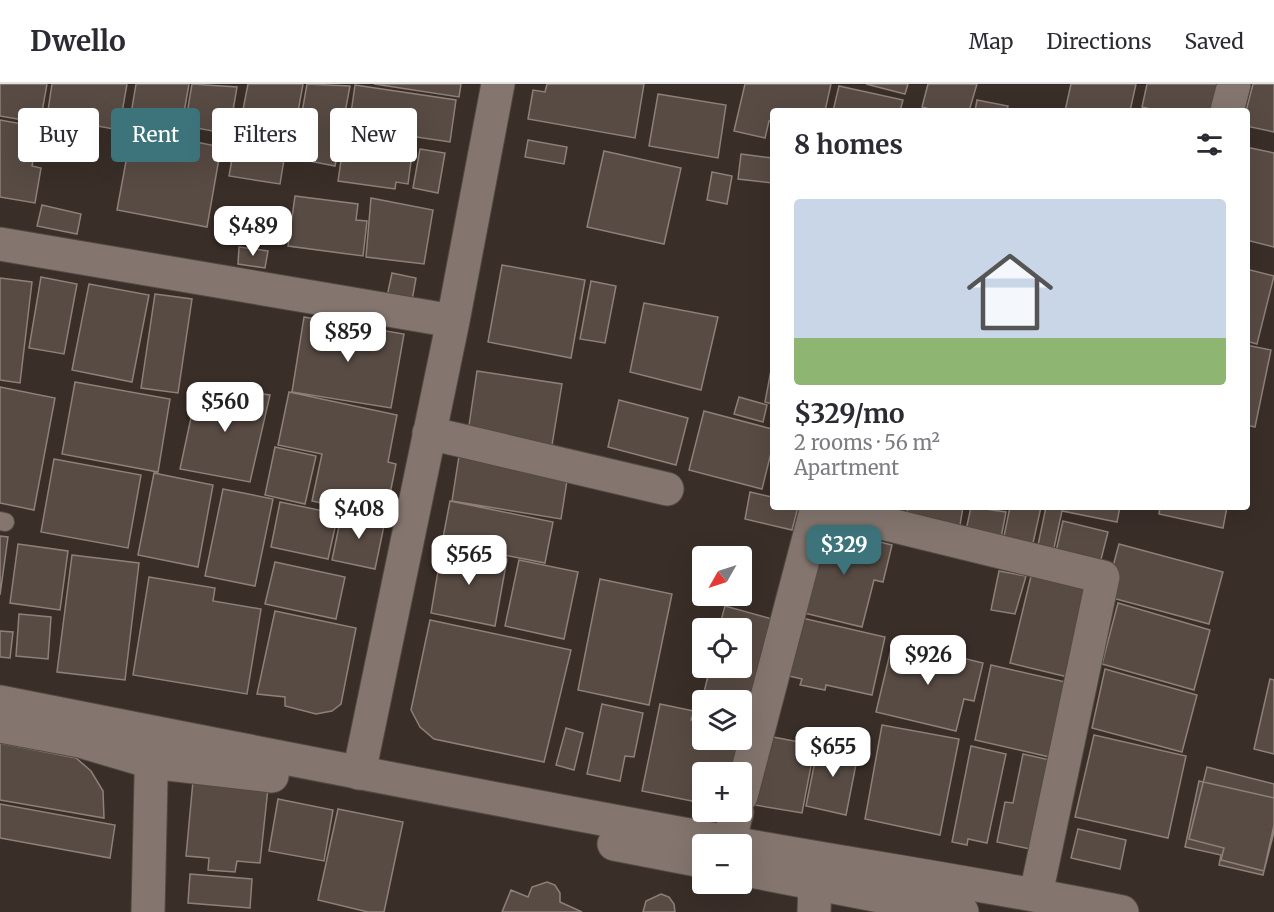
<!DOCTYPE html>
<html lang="en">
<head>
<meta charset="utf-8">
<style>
  :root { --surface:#fff; --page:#f7f7f7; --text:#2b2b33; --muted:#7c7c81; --line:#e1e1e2; --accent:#3d737a }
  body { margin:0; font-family:Merriweather,serif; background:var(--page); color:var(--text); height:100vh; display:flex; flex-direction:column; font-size:22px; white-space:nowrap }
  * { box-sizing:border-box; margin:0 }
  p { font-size:20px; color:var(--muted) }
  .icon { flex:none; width:33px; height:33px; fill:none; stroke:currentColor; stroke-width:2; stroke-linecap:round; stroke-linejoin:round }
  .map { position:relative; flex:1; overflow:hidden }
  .side { position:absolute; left:770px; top:24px; width:480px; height:402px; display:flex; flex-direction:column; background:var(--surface); border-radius:6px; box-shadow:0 6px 24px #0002 }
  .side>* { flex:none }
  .hud { position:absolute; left:18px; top:24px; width:570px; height:54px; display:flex; gap:12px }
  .needle { width:39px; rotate:231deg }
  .tools { position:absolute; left:692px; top:462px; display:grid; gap:12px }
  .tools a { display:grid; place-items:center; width:60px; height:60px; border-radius:6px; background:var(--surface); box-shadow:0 6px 24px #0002; font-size:30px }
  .price { position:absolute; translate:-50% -51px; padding:0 14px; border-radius:12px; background:#fff; color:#222; font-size:20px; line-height:39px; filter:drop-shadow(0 2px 3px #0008) }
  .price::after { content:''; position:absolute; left:50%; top:36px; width:18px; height:14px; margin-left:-9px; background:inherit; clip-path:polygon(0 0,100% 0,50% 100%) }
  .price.selected { background:var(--accent); color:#fff }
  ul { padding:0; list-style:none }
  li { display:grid; align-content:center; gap:12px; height:318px; padding:0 24px }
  li span { display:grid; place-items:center; height:186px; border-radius:6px; color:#555 }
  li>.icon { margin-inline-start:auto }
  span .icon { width:108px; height:108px; fill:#fffc; stroke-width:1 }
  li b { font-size:26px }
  h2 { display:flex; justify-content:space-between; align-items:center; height:72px; padding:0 24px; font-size:26px }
  .tag { padding:0 21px; border-radius:6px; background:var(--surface); box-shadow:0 6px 24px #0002; font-size:21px; line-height:54px }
  .tag.selected { background:var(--accent); color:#fff }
  header { display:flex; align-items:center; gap:36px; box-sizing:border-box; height:84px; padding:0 30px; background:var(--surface); border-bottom:2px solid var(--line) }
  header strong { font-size:28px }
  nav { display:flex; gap:33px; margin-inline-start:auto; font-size:21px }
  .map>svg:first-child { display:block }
  .building { fill:#584b44; stroke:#8e8079; stroke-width:1.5 }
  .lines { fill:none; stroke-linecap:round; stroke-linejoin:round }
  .service-casing { stroke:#544945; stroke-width:20 }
  .minor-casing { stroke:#544945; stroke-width:35 }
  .tertiary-casing { stroke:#544945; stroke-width:35 }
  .service { stroke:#84766f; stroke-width:18 }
  .minor { stroke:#84766f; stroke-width:33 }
  .tertiary { stroke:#84766f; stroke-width:33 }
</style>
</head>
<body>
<header>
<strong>Dwello</strong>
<nav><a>Map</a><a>Directions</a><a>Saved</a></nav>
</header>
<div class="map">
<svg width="1274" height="828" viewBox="0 0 1274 828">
  <rect width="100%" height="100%" fill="#3a2e28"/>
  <path class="building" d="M0 0H47L40 39 0 32Z
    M52 0H127L119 46 47 33Z
    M136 0H189L182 40 131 30Z
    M192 0 237 3 229 50 185 42Z
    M248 0H303L294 50 240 41Z
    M307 0 350 2 335 82 294 74Z
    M374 0H461L459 13Z
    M547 0H644L635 54 528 35 533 6 545 8Z
    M745 0H831L825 27H772V38L769 37 765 54 734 47Z
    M866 0H908L905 10Z
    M928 0H977L969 27H937L922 23Z
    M1071 0H1136L1130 27H1065Z
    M1147 0H1225L1219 27H1160L1142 23Z
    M1253 0H1274V48L1246 42V27Z
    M355 1 456 16 450 58 349 43Z
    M839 2 903 16 900 27H833Z
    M658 10 726 21 718 74 649 62Z
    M977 16 1008 22 1007 27H975Z
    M0 36 39 43 32 82 41 84 35 119 0 113Z
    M238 42 288 51 280 100 229 92Z
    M132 45 221 63 207 143 117 126Z
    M345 49 405 58 404 68 412 70 408 100 396 98 395 105 338 97Z
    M528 56 567 63 564 80 525 73Z
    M1246 63 1274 69V163L1246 156Z
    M420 65 445 69 438 109 413 104Z
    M604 67 681 84 664 160 587 143Z
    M741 70 772 74V99L738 95Z
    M712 88 732 92 727 120 707 116Z
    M295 112 358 120 356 136 367 137 363 172 288 162Z
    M371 114 433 126 424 180 366 173Z
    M42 121 81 130 77 150 37 142Z
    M239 163 268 167 265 184 238 180Z
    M502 181 585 196 571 274 488 258Z
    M1246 185 1274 192 1257 260 1246 257Z
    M392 189 416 194 411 222 386 217Z
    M41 193 77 200 64 270 29 264Z
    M0 194 32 198 20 299 0 296Z
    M591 197 616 202 605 259 580 255Z
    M89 200 149 211 132 298 72 286Z
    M155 210 192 215 178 309 141 304Z
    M644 219 718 233 701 306 630 288Z
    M304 233 404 250 391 324 292 308Z
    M1246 261 1271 266 1255 343 1246 341Z
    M772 281V320L765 318Z
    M477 287 562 300 552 361 468 348Z
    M75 298 170 315 158 388 62 370Z
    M198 301 270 311 250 398 180 385Z
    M0 303 55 314 34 426 0 419Z
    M289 308 397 331 388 378 396 380 390 410 381 408 376 431 312 417 322 370 278 361Z
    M739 313 767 321 763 338 734 330Z
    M619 316 688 334 676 381 608 363Z
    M704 327 772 345V365L762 405 689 386Z
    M275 363 316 372 305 420 265 411Z
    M459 372 568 390 561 435 452 417Z
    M54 375 141 391 128 464 41 448Z
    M154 389 213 401 198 483 138 471Z
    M223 405 273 415 255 502 205 492Z
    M750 408 772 413V423H798L792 446 745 435Z
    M450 417 553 438 545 479 442 459Z
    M280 418 338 430 328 475 271 463Z
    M908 423H963L959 447 905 437Z
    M971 423 1006 428 1000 459 965 451Z
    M1010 423H1041L1031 468 1002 462Z
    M1046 423H1120L1117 438 1062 427 1054 464 1038 461Z
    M1160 423H1227L1223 444 1159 430Z
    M342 428 385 437 375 485 332 476Z
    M1063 437 1108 448 1098 487 1054 476Z
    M821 443 892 461 883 498 874 496 862 543 800 528Z
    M0 452 8 453 0 511Z
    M18 460 68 467 60 526 10 519Z
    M1119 460 1223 488 1209 540 1105 512Z
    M442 463 507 475 495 542 431 529Z
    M72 471 139 479 125 596 57 588Z
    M519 476 578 488 564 555 505 542Z
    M275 478 345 493 336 535 265 520Z
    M1033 484 1095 499 1072 594 1010 579Z
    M999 487 1026 492 1015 530 991 526Z
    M149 493 215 504 213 517 261 525 247 610 133 591Z
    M600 495 672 510 649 621 578 606Z
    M1118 519 1210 546 1194 606 1102 580Z
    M725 522 776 536 755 629 741 626V616H702L710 584H741V544H719Z
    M275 527 356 544 341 620 332 627 316 630 285 622V613L257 610Z
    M19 530 51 533 48 575 16 572Z
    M802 534 885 553 872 611 826 601 825 606 800 601 802 595 789 592Z
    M430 536 571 566 544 678 434 655 420 643 411 626Z
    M0 547 13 548 10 574 0 573Z
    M893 557 983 579 974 617 964 615 956 647 876 628Z
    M991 581 1070 599 1054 674 975 656Z
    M1105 585 1197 611 1182 668 1092 644Z
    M1270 595 1274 596V670L1254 665Z
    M602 620 643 629 634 673 625 672 620 697 587 690Z
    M660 620 694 627 691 636 702 639V656H741V647L744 648 736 688H702V719L642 707Z
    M882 641 959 655 940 751 865 735Z
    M566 644 583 649 574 686 556 681Z
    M1094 651 1186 672 1168 754 1075 733Z
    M768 652 815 661 802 729 755 721Z
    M819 657 859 665 846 731 806 722Z
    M0 659 76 674 91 687 103 707 104 734 0 716Z
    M971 662 1006 670 987 759 968 755 967 761 952 758Z
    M1023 670 1059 678 1040 767 997 758 1005 718 1013 719Z
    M1207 683 1274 700V748L1264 787 1221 776 1224 764 1189 755Z
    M193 697 268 704 260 779 237 777 235 788 208 786 209 774 186 772Z
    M1199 697 1274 714V741L1263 791 1219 781 1221 771 1185 763Z
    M278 715 333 726 324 777 269 767Z
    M0 720 115 741 110 774 0 754Z
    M338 725 403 738 384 828H368L318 816Z
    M1078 745 1126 756 1120 785 1071 774Z
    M190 790 252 795 250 824 188 819Z
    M547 798 555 801 560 809V818L582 828H502L511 806 528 813 532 803Z
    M661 810 669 813 674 820 675 828H643L646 817Z"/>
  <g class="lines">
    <defs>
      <path id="service" d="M0 437 5 438"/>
      <path id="minor" d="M1227 27 1234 0
        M0 160 453 237
        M429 349 667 405
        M817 423 1103 493 1036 810
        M359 689 453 237 498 0
        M741 712 817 423
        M729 758 737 728
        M148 828 152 650
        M814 828 815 799"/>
      <path id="tertiary" d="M0 618C242 666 484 714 727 758 859 782 991 801 1122 828
        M0 642 80 657 151 678 272 692
        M614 760 702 777
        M741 785 962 828"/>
    </defs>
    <use href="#service" class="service-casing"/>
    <use href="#minor" class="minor-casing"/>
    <use href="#tertiary" class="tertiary-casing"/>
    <use href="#service" class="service"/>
    <use href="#minor" class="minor"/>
    <use href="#tertiary" class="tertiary"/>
  </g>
</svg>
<div class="tools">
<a><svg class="needle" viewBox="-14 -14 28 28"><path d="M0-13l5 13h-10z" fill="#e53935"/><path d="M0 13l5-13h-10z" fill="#7c7c81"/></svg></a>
<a><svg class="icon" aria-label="locate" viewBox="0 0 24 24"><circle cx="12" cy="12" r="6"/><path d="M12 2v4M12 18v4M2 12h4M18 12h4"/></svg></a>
<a><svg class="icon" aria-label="layers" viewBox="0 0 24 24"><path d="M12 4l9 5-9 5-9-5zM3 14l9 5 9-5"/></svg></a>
<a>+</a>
<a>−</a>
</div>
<b class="price" style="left:253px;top:173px">$489</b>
<b class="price" style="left:348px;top:279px">$859</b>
<b class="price" style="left:225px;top:349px">$560</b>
<b class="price" style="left:359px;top:456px">$408</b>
<b class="price selected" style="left:844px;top:492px">$329</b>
<b class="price" style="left:469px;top:502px">$565</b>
<b class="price" style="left:928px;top:602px">$926</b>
<b class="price" style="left:833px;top:694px">$655</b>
<div class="hud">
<a class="tag">Buy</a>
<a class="tag selected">Rent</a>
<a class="tag">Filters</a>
<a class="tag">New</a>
</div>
<section class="side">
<h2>8 homes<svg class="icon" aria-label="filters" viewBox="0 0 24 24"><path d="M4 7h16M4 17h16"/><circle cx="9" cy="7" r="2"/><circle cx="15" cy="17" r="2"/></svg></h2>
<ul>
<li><span style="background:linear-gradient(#c9d6e8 75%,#8fb573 0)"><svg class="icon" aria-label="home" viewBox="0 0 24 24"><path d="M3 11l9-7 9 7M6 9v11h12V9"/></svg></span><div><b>$329/mo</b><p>2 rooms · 56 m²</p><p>Apartment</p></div></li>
</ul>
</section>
</div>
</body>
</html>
